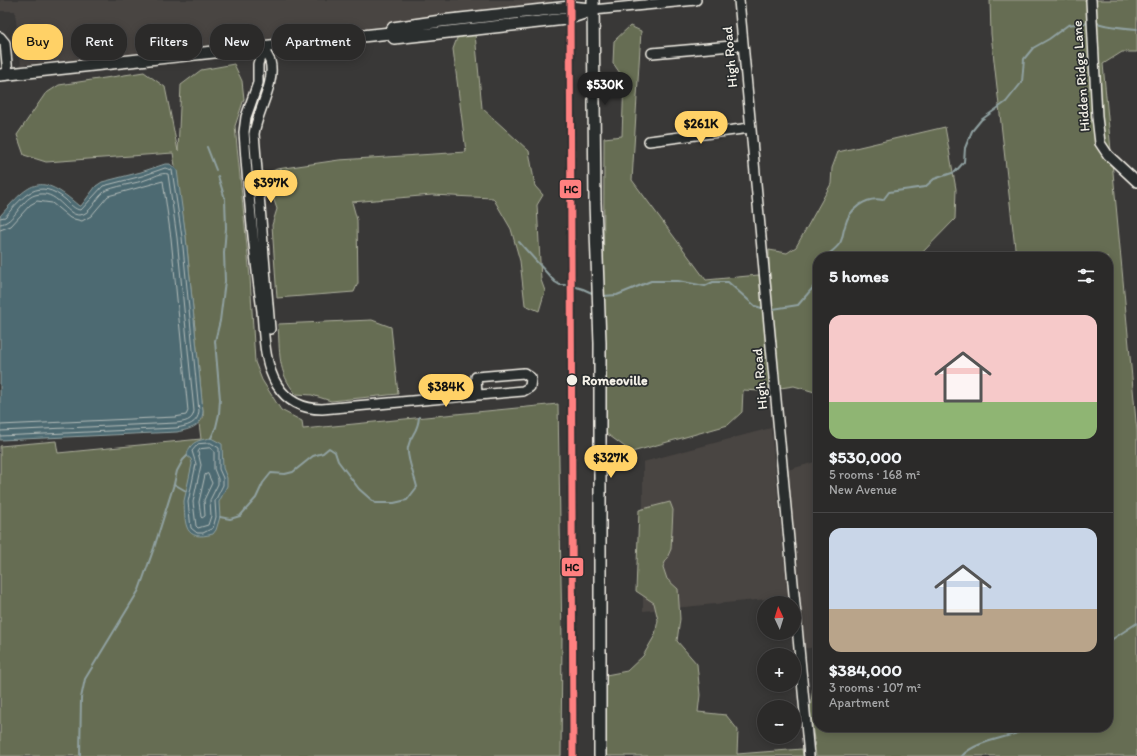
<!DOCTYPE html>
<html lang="en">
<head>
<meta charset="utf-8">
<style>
  :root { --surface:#2b2a29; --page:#333231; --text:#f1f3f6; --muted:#a6a7a8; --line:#474646; --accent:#ffd166 }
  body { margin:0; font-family:Itim,sans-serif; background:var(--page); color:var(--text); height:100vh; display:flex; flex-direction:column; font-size:15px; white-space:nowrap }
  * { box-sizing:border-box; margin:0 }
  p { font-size:13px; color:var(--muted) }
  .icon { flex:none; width:22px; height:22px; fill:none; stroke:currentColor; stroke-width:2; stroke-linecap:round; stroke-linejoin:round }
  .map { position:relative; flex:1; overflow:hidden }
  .details { position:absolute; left:813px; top:252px; width:300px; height:480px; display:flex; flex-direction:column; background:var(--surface); border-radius:16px; box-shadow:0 2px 10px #0003,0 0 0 1px var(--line) }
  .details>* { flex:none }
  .hud { position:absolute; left:12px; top:24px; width:380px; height:36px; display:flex; gap:8px }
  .needle { width:26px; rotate:356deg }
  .fabs { position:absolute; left:757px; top:596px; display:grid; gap:8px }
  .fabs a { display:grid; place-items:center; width:44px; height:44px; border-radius:50%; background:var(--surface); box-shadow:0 2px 10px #0003,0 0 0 1px var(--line); font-size:20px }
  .price { position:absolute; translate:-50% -34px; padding:0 9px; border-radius:14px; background:var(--accent); color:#111; font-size:13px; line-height:26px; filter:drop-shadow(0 1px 2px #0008) }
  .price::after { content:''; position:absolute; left:50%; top:24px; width:12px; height:9px; margin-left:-6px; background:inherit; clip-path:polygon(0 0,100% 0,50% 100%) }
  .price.active { background:#222; color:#fff }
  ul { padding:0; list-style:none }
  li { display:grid; align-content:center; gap:8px; height:212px; padding:0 16px }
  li+li { border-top:1px solid var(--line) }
  li span { display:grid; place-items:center; height:124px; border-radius:12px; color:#555 }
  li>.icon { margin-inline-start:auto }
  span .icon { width:72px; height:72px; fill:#fffc; stroke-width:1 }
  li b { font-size:17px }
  h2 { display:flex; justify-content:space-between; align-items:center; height:48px; padding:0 16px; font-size:17px }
  .chip { padding:0 14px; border-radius:16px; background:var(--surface); box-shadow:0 2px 10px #0003,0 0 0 1px var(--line); font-size:14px; line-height:36px }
  .chip.active { background:var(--accent); color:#111 }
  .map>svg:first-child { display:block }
  .built { fill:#4a4542 }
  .green { fill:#666d52; stroke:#adaf9d }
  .water { fill:#4e6b72; stroke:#90a1a1 }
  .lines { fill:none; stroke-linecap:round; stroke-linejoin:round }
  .shore { stroke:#b2bbb9; stroke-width:1 }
  .stream { stroke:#90a1a1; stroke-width:2 }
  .minor-casing { stroke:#f4f1e8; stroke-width:12 }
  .major-casing { stroke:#f4f1e8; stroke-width:14 }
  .minor { stroke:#2a2d2e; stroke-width:9 }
  .major { stroke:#2a2d2e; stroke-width:11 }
  .rail-1-casing { stroke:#2a2d2e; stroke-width:10 }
  .rail-1 { stroke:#ff8080; stroke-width:7 }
  .stop-dot { fill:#f4f1e8; stroke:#2a2d2e; stroke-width:1.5 }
  .labels { text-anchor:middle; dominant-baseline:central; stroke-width:3.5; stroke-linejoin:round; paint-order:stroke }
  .street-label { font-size:14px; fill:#f4f1e8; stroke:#2a2d2e }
  .stop-label { font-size:14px; font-weight:bold; fill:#f4f1e8; stroke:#2a2d2e; text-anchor:start }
  .line-badge { stroke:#2a2d2e; stroke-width:1.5 }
  .pale-badge-label { font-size:11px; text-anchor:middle; font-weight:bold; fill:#111 }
</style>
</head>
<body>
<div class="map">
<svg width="1137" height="756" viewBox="0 0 1137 756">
  <rect width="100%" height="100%" fill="#393837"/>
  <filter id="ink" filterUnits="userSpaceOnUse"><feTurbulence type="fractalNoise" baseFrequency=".025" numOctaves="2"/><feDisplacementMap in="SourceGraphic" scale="8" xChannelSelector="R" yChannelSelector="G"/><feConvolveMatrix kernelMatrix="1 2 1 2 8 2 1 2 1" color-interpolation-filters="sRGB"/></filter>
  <g filter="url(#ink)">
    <path class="built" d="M0 0H552V5L453 16 361 29 21 65 15 11H0Z
      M771 428 788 597 643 611V462Z
      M818 461V647L798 649 781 472Z"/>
    <path class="green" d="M990 0H1137V52H1122L1103 64 1137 432V756H816L810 708 813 689 818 688V727H1108V257H1016L991 34Z
      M630 26 641 31 632 180 706 280 769 274V250L787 253 796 247 831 184 832 168 838 152 945 127 956 189 955 219 918 257H818V393L794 386 760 391 743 390 742 412 728 425 632 452 603 431 604 138 622 136 624 79 613 63 614 41Z
      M475 34 482 108 529 151 535 186 543 195 537 205 541 280 545 291 539 311 525 305 520 261 511 229 493 198 432 195 352 202 357 220 358 283 354 292 277 298 272 225 277 209 265 174 277 169 339 160 466 152 453 49 457 38Z
      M234 64 242 81 244 99 235 126 250 277 255 362 262 380 281 410 302 421 303 429 558 404 562 639 561 756H0V446L56 441 58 453 201 439 199 423 203 418V411L186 237 173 153 46 162 24 155 17 135 45 94 59 85 144 72 165 87 178 151 181 85 201 70Z
      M372 320 391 327 398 394 331 401 312 395 296 394C277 372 280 352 278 324Z
      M670 502 673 510 671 549 663 567 667 579 678 589 680 619 677 641 697 664 700 695 698 712 726 715 738 730 737 754 802 749 803 756H606V675L627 671 643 656 655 635 658 620 654 603 636 591 639 510Z"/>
    <path class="water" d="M165 164H170L177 170 186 237 203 411C202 427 190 429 177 432L0 440V216C31 181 40 172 79 206H81L96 186 102 182 141 172Z
      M211 438 222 444 223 468 227 478V486L219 502 220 517 216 530 213 534C184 542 185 525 184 501L192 464 191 459 187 456C189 442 198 440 211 438Z"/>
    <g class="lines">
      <path class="shore" d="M0 218 5 217C23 196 38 176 66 200 70 204 75 210 81 210L103 186 142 176 165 168 172 170 182 237 199 411C198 424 187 426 176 428L0 436
        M0 224C15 223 20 200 35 195 58 188 65 216 80 215 91 214 96 198 104 192 112 186 136 184 148 179 154 177 161 172 168 174L177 238 194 411C193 421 184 422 176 423L0 431
        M0 230 11 226 30 205 37 201 52 203 70 218 82 221 91 216 108 196 163 181 171 238 188 411 186 415 175 417 0 425
        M211 443 219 448V469L223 478V485L215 501 216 517 213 528 203 533H197L191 528 188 502 196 464 192 451 198 444Z
        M210 448 214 451V469L218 479V484L210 500 211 516 208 525 198 528 196 526 193 502 201 465 198 452 200 449Z
        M208 474 212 483 204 500 205 516 202 518 201 517 199 502 205 475Z"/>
      <path class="stream" d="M1097 23C1110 27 1123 28 1137 29
        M207 147 216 170
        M519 242 555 282 560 285H565
        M826 257C830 252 839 247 841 241 843 237 843 231 845 226 849 209 866 196 883 200L889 192 925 187 934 179 955 172 964 162 965 148 972 131 981 120 1006 102 1022 82 1024 59 1033 48 1049 39 1068 25 1090 22
        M573 286 583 289 594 294
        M603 296 617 295 651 281H678L705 286 713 282H728L755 306 765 309
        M773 309 798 305 817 283 818 278
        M211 438 216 427 219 414 220 399 215 341 220 321 225 281 224 253 226 228 225 199 218 176
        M174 484 186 491
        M220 517 230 519 240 516 256 498 263 483 271 473 285 474 293 472 313 456 323 453 329 448 335 452 338 461 359 489 375 503H394L407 500 417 487C415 477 406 457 408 447 411 433 418 433 419 417
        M1108 642 1137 623
        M80 756 81 698 85 679 139 590 154 548 174 484 177 471 183 460 187 456
        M962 756C977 739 1011 739 1031 727"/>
      <defs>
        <path id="minor" d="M739 0 809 756
          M1091 0 1097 117 1100 143 1108 155 1137 182
          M593 10 696 0
          M0 37 5 43 8 74
          M263 48 258 64V83L246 117 244 132C248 192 254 251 262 311 264 334 264 364 277 385 287 401 303 409 322 409L523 391 530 387 531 378 524 373 476 377 477 395
          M263 48C265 52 268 57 270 61 276 83 257 111 254 134L270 329
          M652 53 743 45
          M649 141 750 128"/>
        <path id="major" d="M593 0 595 202 600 343V756
          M390 33 394 38 566 19 593 10
          M390 33 393 28 441 21 570 7 591 9
          M0 75 390 33"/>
      </defs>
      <use href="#minor" class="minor-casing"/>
      <use href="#major" class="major-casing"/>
      <use href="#minor" class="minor"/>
      <use href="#major" class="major"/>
      <defs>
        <path id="rail-1" d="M570 0 573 756"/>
      </defs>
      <use href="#rail-1" class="rail-1-casing"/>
      <use href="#rail-1" class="rail-1"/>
    </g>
  </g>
  <circle class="stop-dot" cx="572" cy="380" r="6"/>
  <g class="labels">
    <g class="street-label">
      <text transform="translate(730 57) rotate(-95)">High Road</text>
      <text transform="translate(1081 76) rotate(-94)">Hidden Ridge Lane</text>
      <text transform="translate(760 379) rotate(-95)">High Road</text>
    </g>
    <g class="stop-label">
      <text x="582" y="380">Romeoville</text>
    </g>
  </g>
  <g class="line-badge">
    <rect x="559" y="179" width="23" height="20" rx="4" fill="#ff8080"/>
    <rect x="561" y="557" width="23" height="20" rx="4" fill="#ff8080"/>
  </g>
  <g class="pale-badge-label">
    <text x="571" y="193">HC</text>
    <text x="572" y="571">HC</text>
  </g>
</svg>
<div class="fabs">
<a><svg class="needle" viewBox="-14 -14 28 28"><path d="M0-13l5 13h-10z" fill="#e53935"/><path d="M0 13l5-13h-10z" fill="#a6a7a8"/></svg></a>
<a>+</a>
<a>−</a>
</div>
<b class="price active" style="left:605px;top:106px">$530K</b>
<b class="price" style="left:701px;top:145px">$261K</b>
<b class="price" style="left:271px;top:204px">$397K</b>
<b class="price" style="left:446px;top:408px">$384K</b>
<b class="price" style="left:611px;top:479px">$327K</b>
<div class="hud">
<a class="chip active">Buy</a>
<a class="chip">Rent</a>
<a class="chip">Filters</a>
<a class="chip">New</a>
<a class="chip">Apartment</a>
</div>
<section class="details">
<h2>5 homes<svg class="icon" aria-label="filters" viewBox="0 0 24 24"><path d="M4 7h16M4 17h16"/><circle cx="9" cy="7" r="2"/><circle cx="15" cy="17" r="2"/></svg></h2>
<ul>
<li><span style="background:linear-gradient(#f6c9c9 70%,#8fb573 0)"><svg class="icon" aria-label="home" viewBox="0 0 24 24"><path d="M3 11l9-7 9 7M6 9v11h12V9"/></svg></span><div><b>$530,000</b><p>5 rooms · 168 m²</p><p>New Avenue</p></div></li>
<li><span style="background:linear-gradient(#c9d6e8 65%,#b9a48a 0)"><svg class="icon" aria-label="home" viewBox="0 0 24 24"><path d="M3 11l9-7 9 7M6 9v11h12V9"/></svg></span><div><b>$384,000</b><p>3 rooms · 107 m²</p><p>Apartment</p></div></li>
</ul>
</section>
</div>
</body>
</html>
